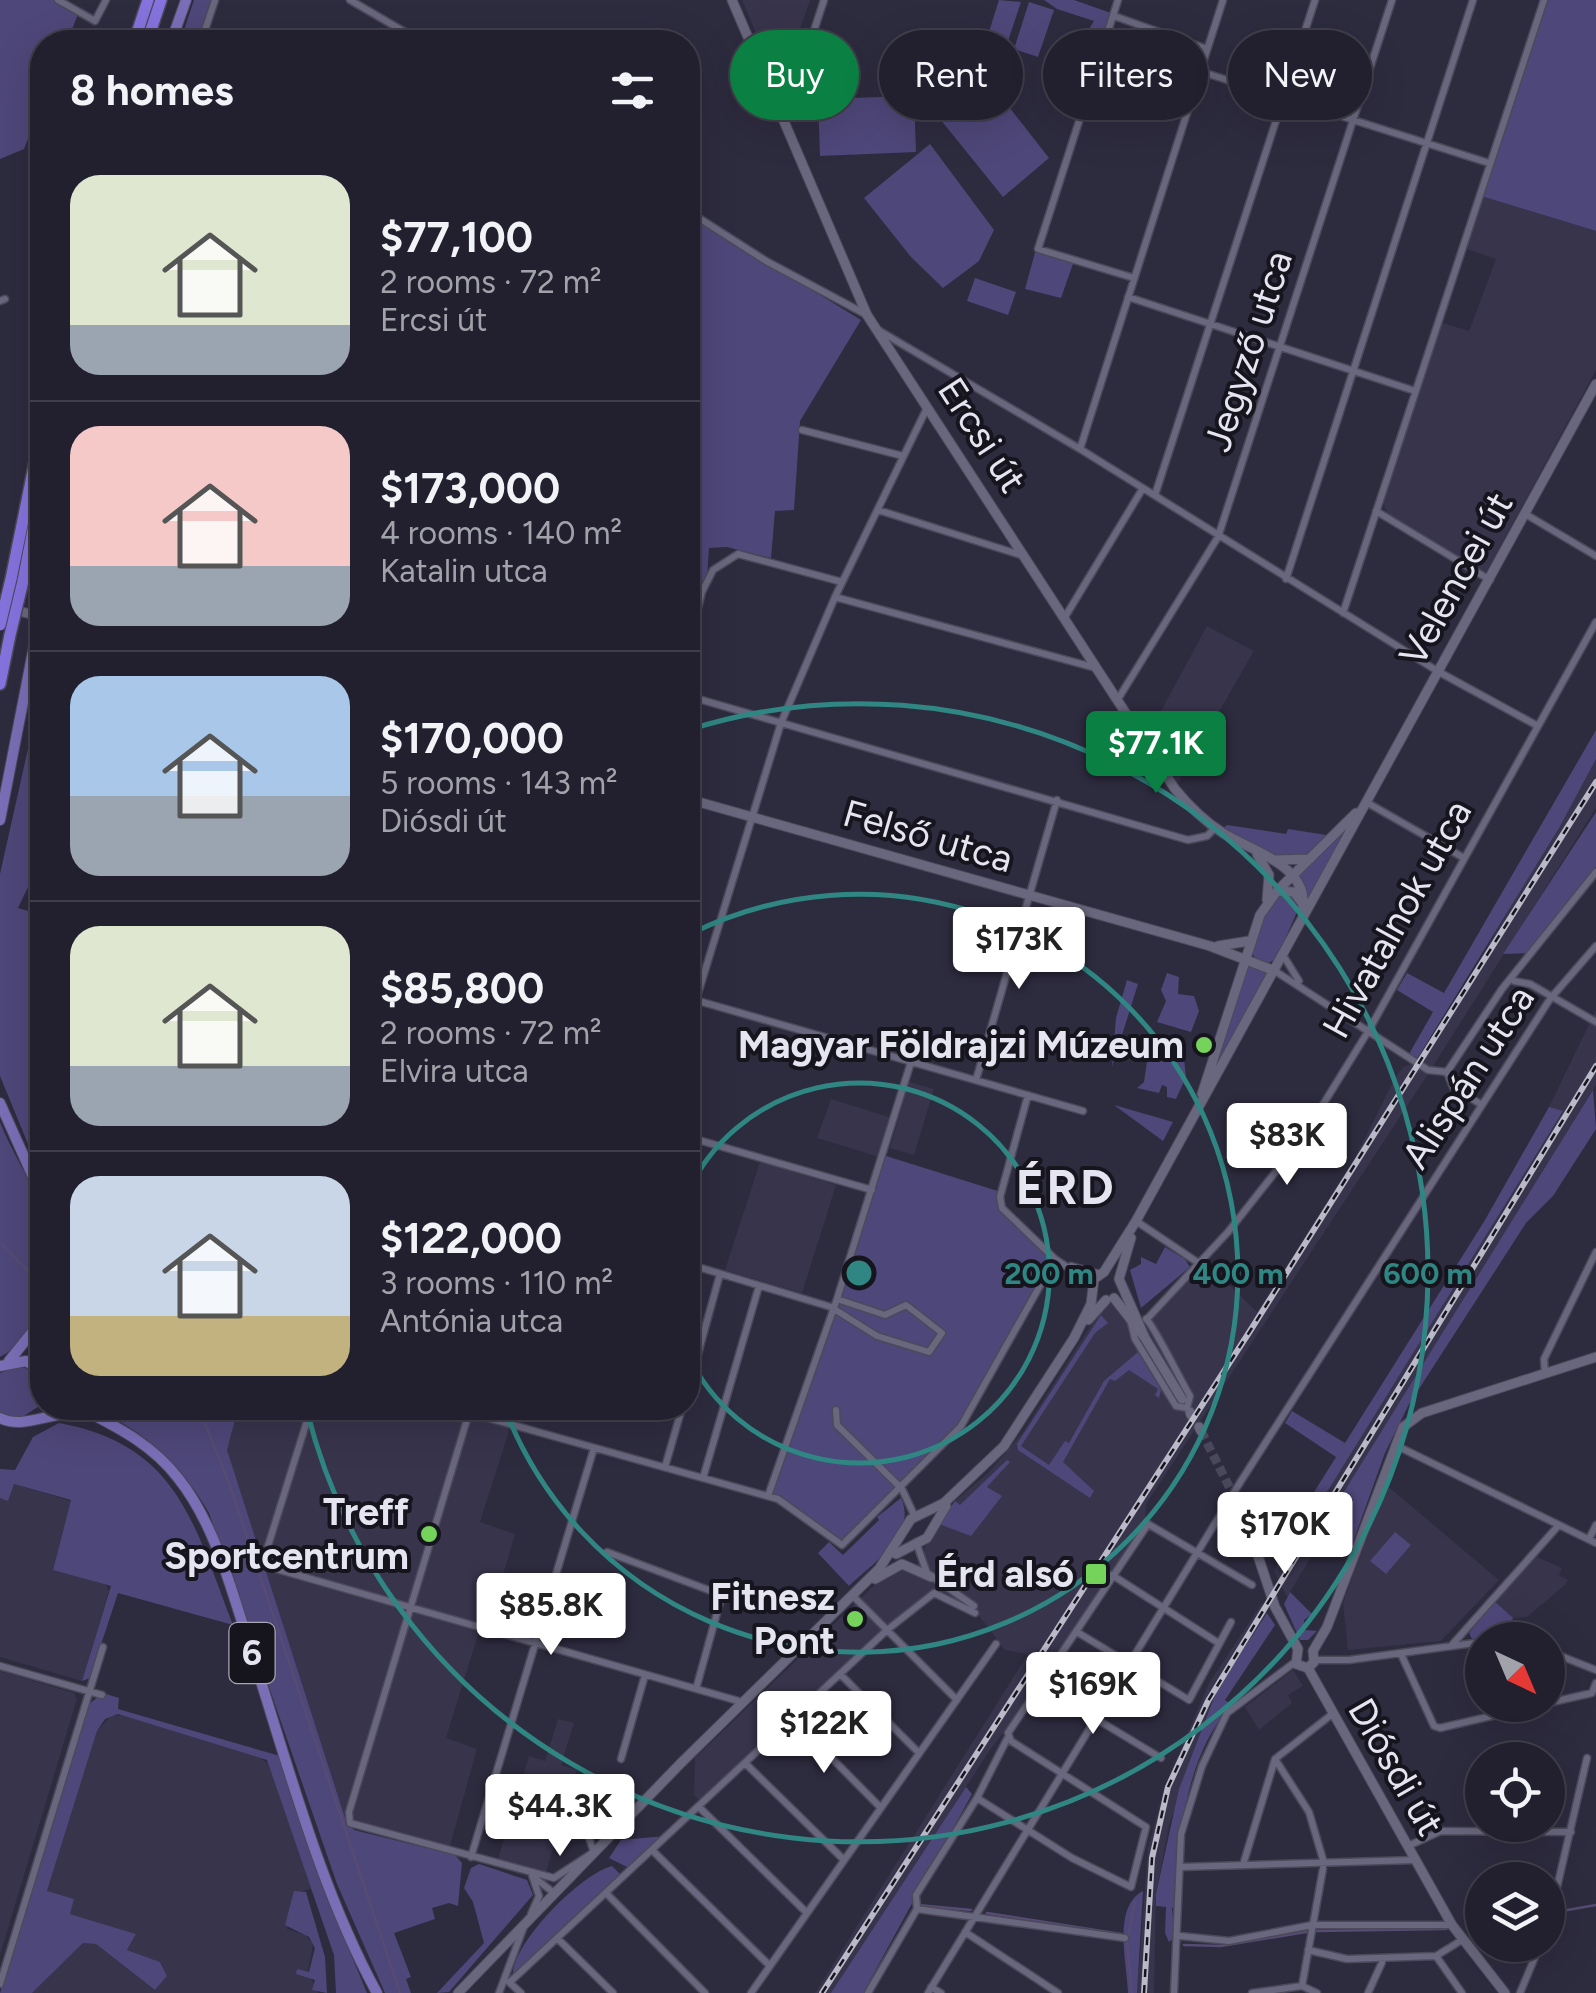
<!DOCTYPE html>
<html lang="en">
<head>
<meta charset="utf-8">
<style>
  :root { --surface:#22202e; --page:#2e2d3a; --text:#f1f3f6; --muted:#a2a3aa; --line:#3f3e4a; --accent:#0b8043 }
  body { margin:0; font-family:Figtree,sans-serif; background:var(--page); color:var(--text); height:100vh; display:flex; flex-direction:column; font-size:38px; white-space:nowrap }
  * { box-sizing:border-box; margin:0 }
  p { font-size:32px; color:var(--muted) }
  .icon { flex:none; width:55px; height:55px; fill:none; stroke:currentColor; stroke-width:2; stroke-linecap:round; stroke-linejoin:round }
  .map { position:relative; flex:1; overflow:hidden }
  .sheet { position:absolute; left:30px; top:30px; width:670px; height:1390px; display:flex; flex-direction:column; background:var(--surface); border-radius:40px; box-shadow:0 10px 40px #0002,0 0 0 2px var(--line) }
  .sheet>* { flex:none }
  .banner { position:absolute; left:730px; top:30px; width:715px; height:90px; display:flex; gap:20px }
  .needle { width:65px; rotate:136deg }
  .tools { position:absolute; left:1465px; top:1622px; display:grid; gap:20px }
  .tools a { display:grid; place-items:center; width:100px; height:100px; border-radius:50%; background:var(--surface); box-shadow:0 10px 40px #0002,0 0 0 2px var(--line); font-size:50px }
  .price { position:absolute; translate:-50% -85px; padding:0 22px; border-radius:10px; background:#fff; color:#222; font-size:32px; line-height:65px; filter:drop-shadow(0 2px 5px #0008) }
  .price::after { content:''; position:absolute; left:50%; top:60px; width:30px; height:22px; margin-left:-15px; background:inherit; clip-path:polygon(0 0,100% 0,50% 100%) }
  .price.on { background:var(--accent); color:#fff }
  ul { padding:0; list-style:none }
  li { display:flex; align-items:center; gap:30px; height:250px; padding:0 40px }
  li+li { border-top:2px solid var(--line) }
  li span { display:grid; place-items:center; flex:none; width:280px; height:200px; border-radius:30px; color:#555 }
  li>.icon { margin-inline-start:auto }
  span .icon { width:120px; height:120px; fill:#fffc; stroke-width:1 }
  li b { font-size:42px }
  h2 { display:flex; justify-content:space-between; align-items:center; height:120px; padding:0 40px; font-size:42px }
  .pill { padding:0 35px; border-radius:45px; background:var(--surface); box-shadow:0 10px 40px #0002,0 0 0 2px var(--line); font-size:35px; line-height:90px }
  .pill.on { background:var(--accent); color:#fff }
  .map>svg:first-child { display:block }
  .built { fill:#37344c }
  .green { fill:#4e4779 }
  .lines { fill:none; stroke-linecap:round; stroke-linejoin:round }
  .stream { stroke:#564c73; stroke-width:2.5 }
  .secondary-tunnel { stroke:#494759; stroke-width:9; stroke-dasharray:9 4.5; stroke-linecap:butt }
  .street-casing { stroke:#4c495a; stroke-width:9 }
  .secondary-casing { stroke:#4c495a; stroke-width:11 }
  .primary-casing { stroke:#4c495a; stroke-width:12 }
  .highway-casing { stroke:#4c495a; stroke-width:14 }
  .street { stroke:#69677d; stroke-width:6 }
  .secondary { stroke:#69677d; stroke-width:9 }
  .primary { stroke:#7a6eb7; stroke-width:10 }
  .highway { stroke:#8673de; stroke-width:11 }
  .rail-casing { stroke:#bab9c7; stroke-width:6 }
  .rail { stroke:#16151e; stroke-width:2.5; stroke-dasharray:8; stroke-linecap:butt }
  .primary-bridge-casing { stroke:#4c495a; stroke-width:12; stroke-linecap:butt }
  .highway-bridge-casing { stroke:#4c495a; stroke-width:14; stroke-linecap:butt }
  .primary-bridge { stroke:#7a6eb7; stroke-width:10 }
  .highway-bridge { stroke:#8673de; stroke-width:11 }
  .ring { fill:none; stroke:#2f8682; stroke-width:5 }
  .poi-dot { fill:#75d25b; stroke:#16151e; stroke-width:4 }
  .labels { text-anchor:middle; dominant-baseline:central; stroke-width:8; stroke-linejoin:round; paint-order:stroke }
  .shield { fill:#16151e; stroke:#a7a6b2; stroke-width:2.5 }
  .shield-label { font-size:35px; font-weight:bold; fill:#e5e4f1 }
  .street-label { font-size:38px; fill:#e5e4f1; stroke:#16151e }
  .poi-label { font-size:38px; font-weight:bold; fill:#e5e4f1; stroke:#16151e; text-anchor:end }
  .district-label { font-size:48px; font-weight:bold; letter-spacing:2.5px; fill:#e5e4f1; stroke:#16151e }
  .centre { fill:#2f8682; stroke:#16151e; stroke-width:5 }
  .ring-label { font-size:30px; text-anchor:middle; font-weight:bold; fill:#2f8682; stroke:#16151e; stroke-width:8; stroke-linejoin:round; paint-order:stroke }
</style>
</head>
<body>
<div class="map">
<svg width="1596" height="1993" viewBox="0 0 1596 1993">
  <rect width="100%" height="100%" fill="#2d2b3e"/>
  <path class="built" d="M742 0H810L789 62 771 69Z
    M1481 196 1596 231V370L1485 574 1388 515 1383 503 1440 322 1469 331 1496 259 1464 248Z
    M1207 626 1254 651 1178 783 1148 735Z
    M1596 759V808L1430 1071 1146 1504 1145 1520 1047 1676 990 1750 832 1993H815L1028 1654 1005 1650 977 1613 936 1589 887 1627 701 1802 694 1795 695 1758 890 1570 911 1568 924 1559 925 1547 955 1501 989 1472 1023 1432 1104 1305 1112 1303 1136 1319 1146 1317 1207 1263 1257 1312 1356 1156 1395 1078 1403 1067 1414 1063 1466 984Z
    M1596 1010V1085L1338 1502 1337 1514 1287 1597 1274 1571 1280 1559 1329 1489 1562 1112 1549 1107Z
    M909 1082 934 1089 914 1155 890 1148Z
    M831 1099 892 1118 879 1157 817 1138Z
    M760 1162 836 1185 802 1293 725 1270Z
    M238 1408H438L510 1428 480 1522 515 1534 488 1627 481 1625 446 1738 477 1749 450 1846 346 1821 226 1449Z
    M14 1484 71 1501 53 1569 106 1585 109 1591 82 1681 0 1657V1498L8 1500Z
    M1385 1484 1499 1580 1441 1641 1348 1650 1343 1603Z
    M1535 1556 1562 1568 1559 1575 1568 1580 1565 1585 1527 1617 1513 1618 1507 1634 1470 1637 1498 1593Z
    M1262 1603 1267 1613 1217 1690 1169 1825 1156 1894 1154 1993H1137L1148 1848 1165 1786 1209 1683Z
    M1293 1670 1303 1686 1288 1695 1292 1703 1259 1730 1245 1707Z
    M0 1671 74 1693 77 1699 0 1955Z
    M124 1715 249 1752 270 1764 312 1888 303 1891 287 1929 305 1935 313 1944 308 1972 318 1993H32L83 1943 96 1944 155 1990 167 1976 160 1962 127 1950 136 1934 70 1914 47 1891 97 1731 111 1716Z
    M558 1719 574 1723 561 1765 577 1770 546 1872 498 1859 529 1756 545 1761Z"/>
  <path class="green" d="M0 0H65L80 9 67 42H42V103L24 149 0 159Z
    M194 0H215L201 42H180Z
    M999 0 1021 2 1008 41 988 35Z
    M1044 0H1074L1111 13 1102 42 1092 43 1084 37 1094 21 1057 9Z
    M1545 0H1596V231L1481 196Z
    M1029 2 1054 10 1038 57 1014 49Z
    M984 75 1049 158 1003 197 936 114Z
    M914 96 916 152 820 156 818 99Z
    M930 144 994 230 979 261 943 288 911 257 864 198Z
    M688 214 861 320 800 421 794 510 775 511 771 558 727 547 709 548 707 577 688 592Z
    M1036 249 1074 261 1061 298 1025 289Z
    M975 278 1016 292 1008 315 967 301Z
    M40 695 42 858 18 908 42 915V1178L0 1076V874Z
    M1596 730V759L1559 828 1417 1059 1409 1054 1433 1012 1397 990 1407 973 1444 993Z
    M1596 812V867L1531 953 1503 954Z
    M1227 825 1286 834 1288 829 1333 836C1290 877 1267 852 1222 829Z
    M1348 828 1308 901 1298 876Z
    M1291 894 1299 907 1277 958 1267 964 1255 959 1252 951 1263 917 1279 896Z
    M1246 965 1269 973 1210 1079Z
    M1167 973 1179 977 1178 994 1194 996 1199 1011 1191 1032 1157 1022 1166 1001 1161 990Z
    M1127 980 1138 984 1112 1067 1116 1018Z
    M1150 1041 1183 1050 1186 1077 1176 1099 1167 1097V1087L1162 1085 1159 1093 1137 1088 1144 1082Z
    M1593 1090 1596 1129 1553 1196 1526 1223 1408 1406 1385 1453 1348 1556 1325 1534 1337 1514V1503Z
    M1114 1105 1173 1122 1163 1141Z
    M1549 1107 1563 1111 1329 1489 1284 1551 1279 1548 1336 1457 1285 1423 1292 1411 1345 1443 1485 1220Z
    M0 1122C11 1151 30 1177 39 1208 53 1251 44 1336 0 1357Z
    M883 1155 1001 1192 1000 1202 1055 1259 961 1426 838 1545 807 1518 768 1496Z
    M1165 1247 1185 1259 1190 1267 1141 1308 1130 1270 1141 1264V1257L1156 1264Z
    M1101 1315 1108 1323 1095 1333 1021 1446 1049 1465 1065 1441 1069 1443 1104 1381 1138 1352 1161 1390 1159 1398 1155 1395 1158 1389 1129 1370 1115 1381 1110 1379 1063 1462 1094 1491 1090 1498 1018 1450 1017 1444Z
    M18 1366C39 1370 46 1385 41 1405L19 1419 0 1412V1373Z
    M95 1408H238L227 1450 346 1821 354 1830 455 1855 462 1863 458 1906 449 1903 432 1908 435 1919 394 1933 411 1977 406 1979 411 1993H385L337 1884 209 1513C180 1463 147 1434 95 1408Z
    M59 1423C179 1445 194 1525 233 1625L118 1593 90 1678 82 1681 111 1586 53 1570 71 1500 14 1484 8 1501 0 1498V1469L15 1470 33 1437Z
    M1007 1460 1010 1462 987 1487 1002 1496 971 1536 939 1524 955 1501 960 1505Z
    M901 1498C918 1534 872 1564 849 1586L818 1553 829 1542 843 1555 879 1520 877 1517Z
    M1395 1532 1411 1545 1386 1574 1370 1561Z
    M1290 1592 1312 1614 1304 1620 1305 1630 1317 1631 1308 1640H1300L1284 1604Z
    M1494 1601 1513 1618 1507 1634 1472 1639 1469 1633Z
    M1267 1613 1275 1625 1225 1700 1232 1705C1185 1754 1177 1843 1176 1907L1172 1908 1175 1937 1169 1942 1165 1933 1166 1907 1156 1906V1894L1179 1789 1217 1690Z
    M103 1693 119 1698 118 1709 280 1756 338 1923 367 1993H336L334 1955 267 1760 118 1714 105 1719 97 1731 47 1891 74 1899 70 1914 136 1934 127 1950 160 1962 167 1976 155 1990 96 1944 83 1943 32 1993H0L89 1704Z
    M966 1787 972 1794 863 1993H831Z
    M666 1836 631 1869 609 1858 621 1840Z
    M479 1864 527 1880 533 1895 449 1992 437 1993 484 1943 473 1902 464 1888 471 1868Z
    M612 1866 621 1875 513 1974C514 1941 581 1874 612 1866Z
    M294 1891 306 1892 325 1957 327 1993 312 1990 315 1980 296 1974 297 1969 309 1972 315 1948 309 1937 285 1925Z
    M1143 1891 1137 1993H1128C1127 1963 1112 1907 1143 1891Z"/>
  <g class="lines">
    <path class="stream" d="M0 1242 27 1270 42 1273
      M199 1408 230 1486 400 1993
      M918 1905 971 1910
      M1556 1912 1596 1905
      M987 1913 1121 1934
      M1467 1928 1482 1925
      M1316 1931 1446 1929
      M1184 1945 1221 1946 1306 1932
      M864 1993 913 1910
      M1132 1993 1127 1942 1135 1902"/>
    <path class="secondary-tunnel" d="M1201 1431 1246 1520"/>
    <defs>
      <path id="street" d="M58 0 95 21 106 0
        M350 0 422 42
        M1118 0 1038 249 1134 278
        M1114 16 1207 49
        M201 42 215 0
        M1199 71 1489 163
        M765 79 804 61 824 0
        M688 211 766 261 867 315
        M1128 297 1415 391
        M0 301 5 299
        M878 330 1080 449 1439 672 1536 725
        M802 430 903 456
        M1080 449 1223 0
        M1155 495 1315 0
        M878 510 1024 556
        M1376 511 1490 580
        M1527 515 1596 556
        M1286 579 1473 0
        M688 595 702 592 713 570 738 554 842 582
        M835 597 1096 668
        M1343 613 1544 0
        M1065 617 1143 488
        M688 646 702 592
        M688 696 1188 840 1207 836 1215 828
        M1118 699 1218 537 1392 0
        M1366 802 1464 858
        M1283 955 1299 981
        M1275 971 1428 1070 1447 1072
        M1514 981 1530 984 1596 1022
        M688 998 1083 1111
        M696 1000 781 723 835 597 927 408
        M1447 1072 1502 989 1596 872
        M1447 1072 1453 1087 1482 1105
        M976 1080 1057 800
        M1028 1095 1000 1197 1002 1208 1055 1259 1093 1284
        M688 1137 872 1190
        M1136 1221 1200 1264
        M688 1264 831 1307 877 1336 929 1352 942 1333 906 1305 885 1315 837 1299
        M1071 1266 1100 1274
        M1147 1319 1228 1232 1303 1137 1369 1030 1596 622
        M1131 1323 1135 1339 1176 1406 1187 1408 1190 1396C1182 1383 1152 1322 1146 1319
        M1545 1373 1544 1359 1596 1252
        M688 1390 720 1274
        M311 1408 262 1565 742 1702
        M452 1408 778 1499 842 1545 961 1426 1055 1259
        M836 1410 837 1425 902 1489 915 1517
        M469 1413 349 1812 350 1823 554 1878 594 1852 586 1830 595 1785
        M1395 1445 1596 1543
        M665 1467 682 1408
        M703 1478 759 1286
        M768 1496 837 1299 911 1062
        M1589 1539 1596 1525
        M916 1542 927 1573 974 1606
        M607 1552 722 1595 696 1689
        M1112 1575 1217 1642
        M853 1596 957 1700
        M1077 1632 1189 1700 1231 1622
        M1502 1640H1516
        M1451 1646 1558 1526
        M1548 1651 1596 1670
        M1401 1654 1434 1726 1440 1728 1539 1705
        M1315 1660H1349L1482 1642
        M0 1666 102 1695
        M840 1674 919 1753
        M1043 1687 1161 1758
        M1548 1703 1592 1693 1596 1683
        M794 1720 881 1808
        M621 1759 645 1675
        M1275 1759 1309 1812 1324 1863 1302 1986
        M746 1764 844 1860
        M977 1798 1072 1858 1131 1887 1146 1827 1011 1741 1008 1733 1148 1524 1252 1585
        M700 1808 807 1913
        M1408 1846 1441 1831 1571 1832
        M654 1852 770 1966
        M471 1857 594 1448
        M1243 1865 1275 1759 1331 1715
        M1181 1867 1415 1860
        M535 1878 554 1893
        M606 1893 705 1993
        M917 1909 1125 1938
        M917 1909 916 1895 977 1798 1007 1739
        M531 1914 539 1896 532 1875
        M1548 1926 1587 1758
        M965 1932 1058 1993
        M1180 1936 1229 1941 1312 1925H1451
        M557 1938 613 1993
        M1308 1950 1347 1959 1436 1956 1462 1940
        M1436 1956 1462 1993
        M509 1982 521 1993
        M510 1982 887 1630 934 1593 975 1613
        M0 1984 103 1647
        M1302 1986 1317 1993
        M931 1987 941 1993
        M499 1993 523 1929
        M751 1993 996 1644
        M868 1993 917 1909
        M928 1993 1241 1481 1550 999 1596 946
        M1174 1993 1181 1834 1202 1766 1227 1713 1295 1662
        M1252 1993 1302 1986
        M1368 1993 1384 1958
        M1520 1993 1540 1945"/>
      <path id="secondary" d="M732 0 867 315 1175 789C1189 806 1204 821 1223 833 1252 851 1312 867 1302 911
        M11 609 42 617
        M688 799 1210 946 1275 971
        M1257 854 1269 875 1267 900
        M1276 860 1310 859
        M1277 891 1294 892 1303 904
        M1218 946 1249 941
        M1202 1094 1260 915 1277 891 1356 813
        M1131 1238 1119 1279 1145 1338
        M1114 1298 1145 1338 1182 1399
        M1088 1320 1106 1300
        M1190 1412 1191 1415
        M1199 1427 1201 1431
        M1246 1520 1275 1607 1298 1649
        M896 1554 927 1538 946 1506
        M879 1569 911 1519 944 1503 1004 1446 1074 1338 1091 1304 1094 1279 1104 1272 1136 1221 1596 384
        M875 1579 902 1564 931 1577
        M1298 1649 1296 1664 1308 1668
        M1308 1668 1314 1662 1313 1651 1327 1627 1403 1427 1422 1413 1596 1357
        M1308 1668 1452 1925 1505 1993
        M458 1993 681 1763 881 1567"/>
      <path id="primary" d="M171 42 186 0
        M0 820 35 641
        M0 1103 42 1197
        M9 1361 38 1325
        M0 1366 26 1361 42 1371
        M40 1369 37 1348 42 1315
        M80 1408C117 1427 152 1444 178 1478 215 1524 231 1589 249 1644 287 1760 318 1885 377 1993
        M0 1418C26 1431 52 1408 86 1415"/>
      <path id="highway" d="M134 42 148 0
        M147 42 161 0
        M11 579 42 427
        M23 581 42 484
        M0 684 10 635"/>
    </defs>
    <use href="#street" class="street-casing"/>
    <use href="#secondary" class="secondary-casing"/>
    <use href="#primary" class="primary-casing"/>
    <use href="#highway" class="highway-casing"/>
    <use href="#street" class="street"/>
    <use href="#secondary" class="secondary"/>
    <use href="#primary" class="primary"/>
    <use href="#highway" class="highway"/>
    <defs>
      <path id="rail" d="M822 1993 1250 1331 1596 782
        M1144 1993 1152 1858 1168 1787 1208 1701 1596 1066"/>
    </defs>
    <use href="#rail" class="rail-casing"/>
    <use href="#rail" class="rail"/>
    <defs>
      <path id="primary-bridge" d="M35 641 42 602"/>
      <path id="highway-bridge" d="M0 625 11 579
        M10 635 23 581"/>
    </defs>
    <use href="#primary-bridge" class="primary-bridge-casing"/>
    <use href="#highway-bridge" class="highway-bridge-casing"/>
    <use href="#primary-bridge" class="primary-bridge"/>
    <use href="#highway-bridge" class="highway-bridge"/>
  </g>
  <g class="ring">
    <path d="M688 1191A190 190 0 1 1 688 1355"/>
    <path d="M690 934A379 379 0 1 1 505 1409"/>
    <path d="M688 730A569 569 0 1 1 307 1411"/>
  </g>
  <g class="poi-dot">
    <circle cx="1204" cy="1045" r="10"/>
    <circle cx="429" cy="1534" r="10"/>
    <rect x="1084" y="1562" width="24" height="24" rx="5"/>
    <circle cx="855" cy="1619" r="10"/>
  </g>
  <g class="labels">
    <rect class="shield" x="229.5" y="1623" width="45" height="60" rx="8"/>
    <g class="shield-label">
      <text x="252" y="1653">6</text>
    </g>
    <g class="street-label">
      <text transform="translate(1248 351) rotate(-72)">Jegyző utca</text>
      <text transform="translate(982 435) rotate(57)">Ercsi út</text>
      <text transform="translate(1456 579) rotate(-61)">Velencei út</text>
      <text transform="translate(928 836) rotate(16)">Felső utca</text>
      <text transform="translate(1397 919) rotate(-61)">Hivatalnok utca</text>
      <text transform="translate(1468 1077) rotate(-57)">Alispán utca</text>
      <text transform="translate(1396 1767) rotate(60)">Diósdi út</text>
    </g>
    <g class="poi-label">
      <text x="1184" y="1045">Magyar Földrajzi Múzeum</text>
      <text x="409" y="1512">Treff<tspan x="409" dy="44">Sportcentrum</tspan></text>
      <text x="1074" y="1574">Érd alsó</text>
      <text x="835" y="1597">Fitnesz<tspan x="835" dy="44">Pont</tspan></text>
    </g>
    <g class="district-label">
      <text x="1066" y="1187">ÉRD</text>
    </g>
  </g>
  <circle cx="859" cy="1273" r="15" class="centre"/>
  <g class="ring-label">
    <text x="1049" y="1284">200 m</text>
    <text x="1238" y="1284">400 m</text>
    <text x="1428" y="1284">600 m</text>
  </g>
</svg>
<div class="tools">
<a><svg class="needle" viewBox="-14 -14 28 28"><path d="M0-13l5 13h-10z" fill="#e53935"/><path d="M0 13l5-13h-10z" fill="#a2a3aa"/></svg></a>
<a><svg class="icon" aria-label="locate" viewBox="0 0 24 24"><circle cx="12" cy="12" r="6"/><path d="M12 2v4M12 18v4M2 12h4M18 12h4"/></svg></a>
<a><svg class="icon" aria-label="layers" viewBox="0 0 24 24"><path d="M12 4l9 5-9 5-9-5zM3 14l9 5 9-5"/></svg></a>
</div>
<b class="price on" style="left:1156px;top:796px">$77.1K</b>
<b class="price" style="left:1019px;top:992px">$173K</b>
<b class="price" style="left:1287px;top:1188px">$83K</b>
<b class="price" style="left:1285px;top:1577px">$170K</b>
<b class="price" style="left:551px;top:1658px">$85.8K</b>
<b class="price" style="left:1093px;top:1737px">$169K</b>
<b class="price" style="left:824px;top:1776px">$122K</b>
<b class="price" style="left:560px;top:1859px">$44.3K</b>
<div class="banner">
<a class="pill on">Buy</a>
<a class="pill">Rent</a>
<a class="pill">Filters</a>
<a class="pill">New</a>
</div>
<section class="sheet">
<h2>8 homes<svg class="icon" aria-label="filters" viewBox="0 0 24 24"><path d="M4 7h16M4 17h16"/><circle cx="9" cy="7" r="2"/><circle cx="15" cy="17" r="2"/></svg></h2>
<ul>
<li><span style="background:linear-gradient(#dfe7d0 75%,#9aa5b1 0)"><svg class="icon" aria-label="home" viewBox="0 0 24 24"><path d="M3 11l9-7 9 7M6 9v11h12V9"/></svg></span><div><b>$77,100</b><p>2 rooms · 72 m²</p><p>Ercsi út</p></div></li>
<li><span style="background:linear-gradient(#f6c9c9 70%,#9aa5b1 0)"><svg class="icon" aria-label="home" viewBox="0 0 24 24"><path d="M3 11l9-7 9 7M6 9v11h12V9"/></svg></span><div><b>$173,000</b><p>4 rooms · 140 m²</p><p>Katalin utca</p></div></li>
<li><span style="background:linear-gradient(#a9c7e8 60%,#9aa5b1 0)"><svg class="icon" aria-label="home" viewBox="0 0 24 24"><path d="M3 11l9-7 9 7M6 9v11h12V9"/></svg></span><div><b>$170,000</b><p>5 rooms · 143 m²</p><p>Diósdi út</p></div></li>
<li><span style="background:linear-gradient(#dfe7d0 70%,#9aa5b1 0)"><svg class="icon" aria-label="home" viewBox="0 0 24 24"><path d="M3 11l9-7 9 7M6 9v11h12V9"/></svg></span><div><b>$85,800</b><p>2 rooms · 72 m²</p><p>Elvira utca</p></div></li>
<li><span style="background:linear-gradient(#c9d6e8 70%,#c2b280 0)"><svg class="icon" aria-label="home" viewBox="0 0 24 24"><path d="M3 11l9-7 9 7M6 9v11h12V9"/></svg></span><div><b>$122,000</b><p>3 rooms · 110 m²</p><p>Antónia utca</p></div></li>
</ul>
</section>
</div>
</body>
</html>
